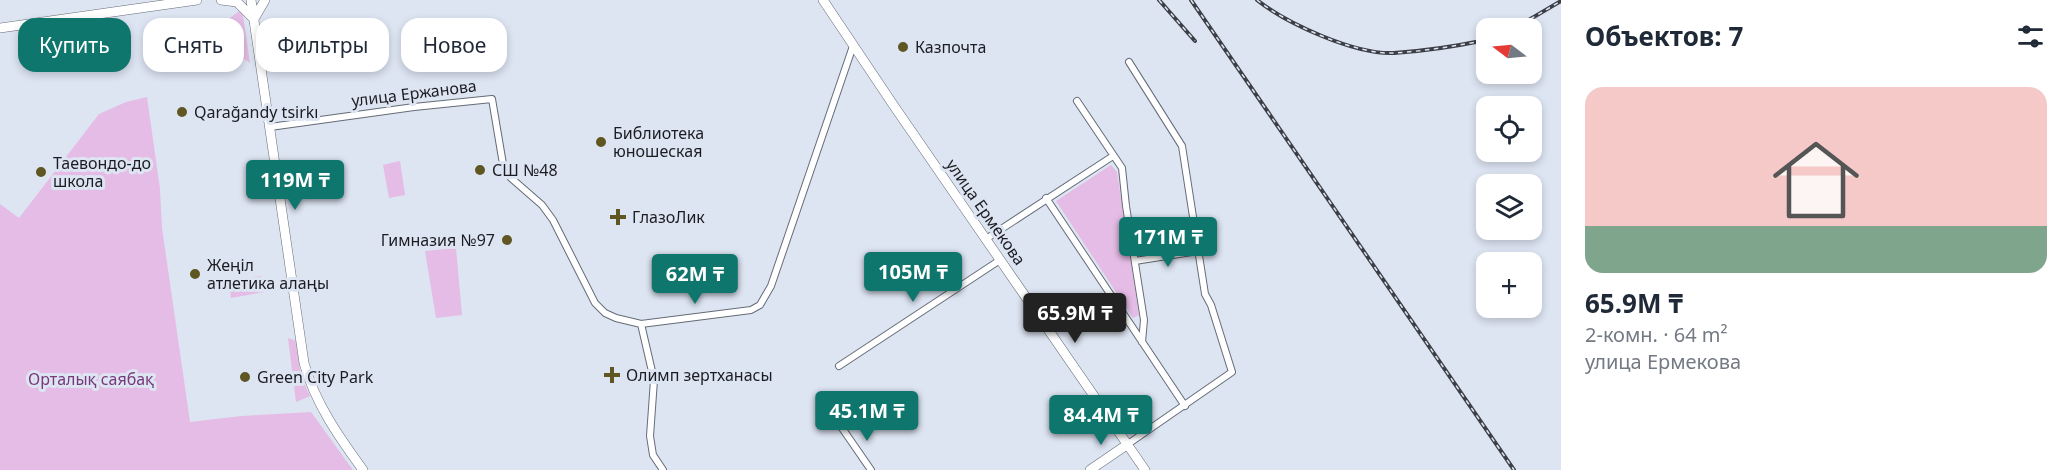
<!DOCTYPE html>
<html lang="ru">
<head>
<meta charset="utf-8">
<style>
  :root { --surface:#fff; --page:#f2f2f3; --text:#1f2937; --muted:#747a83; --line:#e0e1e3; --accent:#0f766e }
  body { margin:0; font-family:"Noto Sans",sans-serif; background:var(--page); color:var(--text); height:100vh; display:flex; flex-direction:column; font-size:22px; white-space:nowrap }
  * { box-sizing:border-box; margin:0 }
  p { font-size:20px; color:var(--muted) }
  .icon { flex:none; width:33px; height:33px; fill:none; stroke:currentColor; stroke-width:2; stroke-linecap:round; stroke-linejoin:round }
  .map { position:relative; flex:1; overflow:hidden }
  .drawer { display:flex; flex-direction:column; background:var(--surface); width:510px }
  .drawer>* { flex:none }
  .hud { position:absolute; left:18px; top:18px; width:570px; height:54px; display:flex; gap:12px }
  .needle { width:39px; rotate:286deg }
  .fabs { position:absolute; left:1476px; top:18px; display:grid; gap:12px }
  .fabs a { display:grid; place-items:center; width:66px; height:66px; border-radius:12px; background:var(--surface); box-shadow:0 3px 9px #0003; font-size:30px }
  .price { position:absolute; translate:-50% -51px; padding:0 14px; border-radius:6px; background:var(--accent); color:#fff; font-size:20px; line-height:39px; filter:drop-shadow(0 2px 3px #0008) }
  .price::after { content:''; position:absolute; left:50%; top:36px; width:18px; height:14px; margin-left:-9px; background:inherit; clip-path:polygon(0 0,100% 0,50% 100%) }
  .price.on { background:#222; color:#fff }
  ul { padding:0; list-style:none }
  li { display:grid; align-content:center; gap:12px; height:318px; padding:0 24px }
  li+li { border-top:2px solid var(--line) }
  li span { display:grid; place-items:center; height:186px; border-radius:18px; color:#555 }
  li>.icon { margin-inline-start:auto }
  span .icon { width:108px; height:108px; fill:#fffc; stroke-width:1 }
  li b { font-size:26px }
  h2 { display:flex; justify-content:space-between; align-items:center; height:72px; padding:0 24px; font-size:26px }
  .chip { padding:0 21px; border-radius:18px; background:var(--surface); box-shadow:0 3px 9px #0003; font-size:21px; line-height:54px }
  .chip.on { background:var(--accent); color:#fff }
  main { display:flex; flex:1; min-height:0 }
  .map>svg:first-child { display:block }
  .green { fill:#e5bce5 }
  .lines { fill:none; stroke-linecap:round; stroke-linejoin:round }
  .street-casing { stroke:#656c77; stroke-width:8 }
  .secondary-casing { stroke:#656c77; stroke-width:10 }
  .street { stroke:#fff; stroke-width:6 }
  .secondary { stroke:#fff; stroke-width:9 }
  .rail-casing { stroke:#3c3f45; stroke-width:4 }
  .rail { stroke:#dde4f2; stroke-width:1.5; stroke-dasharray:4.5; stroke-linecap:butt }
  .poi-dot { fill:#5f5622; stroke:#dde4f2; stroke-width:2 }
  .labels { text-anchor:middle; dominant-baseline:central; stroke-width:6; stroke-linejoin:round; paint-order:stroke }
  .poi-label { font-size:16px; fill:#1b1d22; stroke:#dde4f2; text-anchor:start }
  .street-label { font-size:16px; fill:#1b1d22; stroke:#dde4f2 }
  .park-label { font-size:16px; fill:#78387a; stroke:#dde4f2 }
</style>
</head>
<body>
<main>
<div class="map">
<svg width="1561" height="470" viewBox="0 0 1561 470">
  <rect width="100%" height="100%" fill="#dde4f2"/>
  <path class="green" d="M242 9 250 63 207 35Z
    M198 34 242 63 203 71Z
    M147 97 160 189 162 228 190 422 241 416 311 412 353 470H0V204L19 218 99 114 126 102Z
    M400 161 405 195 389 198 383 165Z
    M1111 165 1117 172 1139 315 1133 318 1056 201Z
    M456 248 462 315 436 318 425 251Z
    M261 276 264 292 231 298 229 281Z
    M288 338 296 341 301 377 310 396 296 402Z"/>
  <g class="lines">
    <defs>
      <path id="street" d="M1077 101 1122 168 1126 206 1144 320 1142 342
        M270 127 414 107 492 99 503 164 511 178 542 205 553 220 595 303 605 313 616 318 641 324 751 310 760 305 771 286 853 46
        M1046 198 1185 406
        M986 239 1113 156
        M1135 261 1198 251
        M641 324 654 380 650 436 653 455 663 470
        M839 366 1000 260
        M842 428 871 470
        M1128 444 1232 372 1211 305 1205 294 1182 146 1129 62"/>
      <path id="secondary" d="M221 0 237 2 254 19 265 0
        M251 0 304 363C315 403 339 437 363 470
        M823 0 894 106 1145 470
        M0 28 197 0
        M1090 470 1128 444"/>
    </defs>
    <use href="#street" class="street-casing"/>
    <use href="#secondary" class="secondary-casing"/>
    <use href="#street" class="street"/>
    <use href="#secondary" class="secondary"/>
    <defs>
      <path id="rail" d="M1159 0 1195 41
        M1191 0 1514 470
        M1257 0C1287 24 1356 55 1394 53 1425 51 1457 46 1486 40
        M1515 28 1561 1"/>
    </defs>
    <use href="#rail" class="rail-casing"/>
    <use href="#rail" class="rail"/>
  </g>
  <g class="poi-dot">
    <circle cx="903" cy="47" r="6"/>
    <circle cx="182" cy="112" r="6"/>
    <circle cx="601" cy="142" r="6"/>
    <circle cx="480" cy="170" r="6"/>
    <circle cx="41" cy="172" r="6"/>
    <path d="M615 208h6v6h6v6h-6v6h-6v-6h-6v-6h6z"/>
    <circle cx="507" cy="240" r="6"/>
    <circle cx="195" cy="274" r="6"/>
    <path d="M609 366h6v6h6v6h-6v6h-6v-6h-6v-6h6z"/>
    <circle cx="245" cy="377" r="6"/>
  </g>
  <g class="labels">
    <g class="poi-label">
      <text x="915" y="47">Казпочта</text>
      <text x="194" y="112">Qarağandy tsirkı</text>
      <text x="613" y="133">Библиотека<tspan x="613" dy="18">юношеская</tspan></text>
      <text x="53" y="163">Таевондо-до<tspan x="53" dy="18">школа</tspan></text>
      <text x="492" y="170">СШ №48</text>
      <text x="632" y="217">ГлазоЛик</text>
      <text x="495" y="240" text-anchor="end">Гимназия №97</text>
      <text x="207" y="265">Жеңіл<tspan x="207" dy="18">атлетика алаңы</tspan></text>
      <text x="626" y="375">Олимп зертханасы</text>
      <text x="257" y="377">Green City Park</text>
    </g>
    <g class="street-label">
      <text transform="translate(414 93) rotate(-7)">улица Ержанова</text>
      <text transform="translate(986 212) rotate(55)">улица Ермекова</text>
    </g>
    <g class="park-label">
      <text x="91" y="379">Орталық саябақ</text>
    </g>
  </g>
</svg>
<div class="fabs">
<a><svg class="needle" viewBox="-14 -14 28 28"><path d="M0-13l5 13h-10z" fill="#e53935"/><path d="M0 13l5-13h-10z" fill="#747a83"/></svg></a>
<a><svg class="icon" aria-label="locate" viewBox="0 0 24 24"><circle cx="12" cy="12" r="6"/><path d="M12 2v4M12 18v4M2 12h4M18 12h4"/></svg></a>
<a><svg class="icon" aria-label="layers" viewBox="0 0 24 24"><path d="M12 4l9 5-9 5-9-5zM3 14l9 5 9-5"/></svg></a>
<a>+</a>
</div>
<b class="price" style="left:295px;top:211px">119M ₸</b>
<b class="price" style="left:1168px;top:268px">171M ₸</b>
<b class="price" style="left:913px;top:303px">105M ₸</b>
<b class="price" style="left:695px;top:305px">62M ₸</b>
<b class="price on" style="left:1075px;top:344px">65.9M ₸</b>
<b class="price" style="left:867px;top:442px">45.1M ₸</b>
<b class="price" style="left:1101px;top:446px">84.4M ₸</b>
<div class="hud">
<a class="chip on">Купить</a>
<a class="chip">Снять</a>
<a class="chip">Фильтры</a>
<a class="chip">Новое</a>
</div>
</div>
<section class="drawer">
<h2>Объектов: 7<svg class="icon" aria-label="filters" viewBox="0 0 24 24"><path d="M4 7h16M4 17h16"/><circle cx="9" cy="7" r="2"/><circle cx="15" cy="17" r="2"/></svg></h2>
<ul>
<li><span style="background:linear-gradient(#f6c9c9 75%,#7fa58c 0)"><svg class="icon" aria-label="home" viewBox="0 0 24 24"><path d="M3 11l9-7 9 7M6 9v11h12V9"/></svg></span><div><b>65.9M ₸</b><p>2-комн. · 64 m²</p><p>улица Ермекова</p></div></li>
</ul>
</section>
</main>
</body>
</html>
